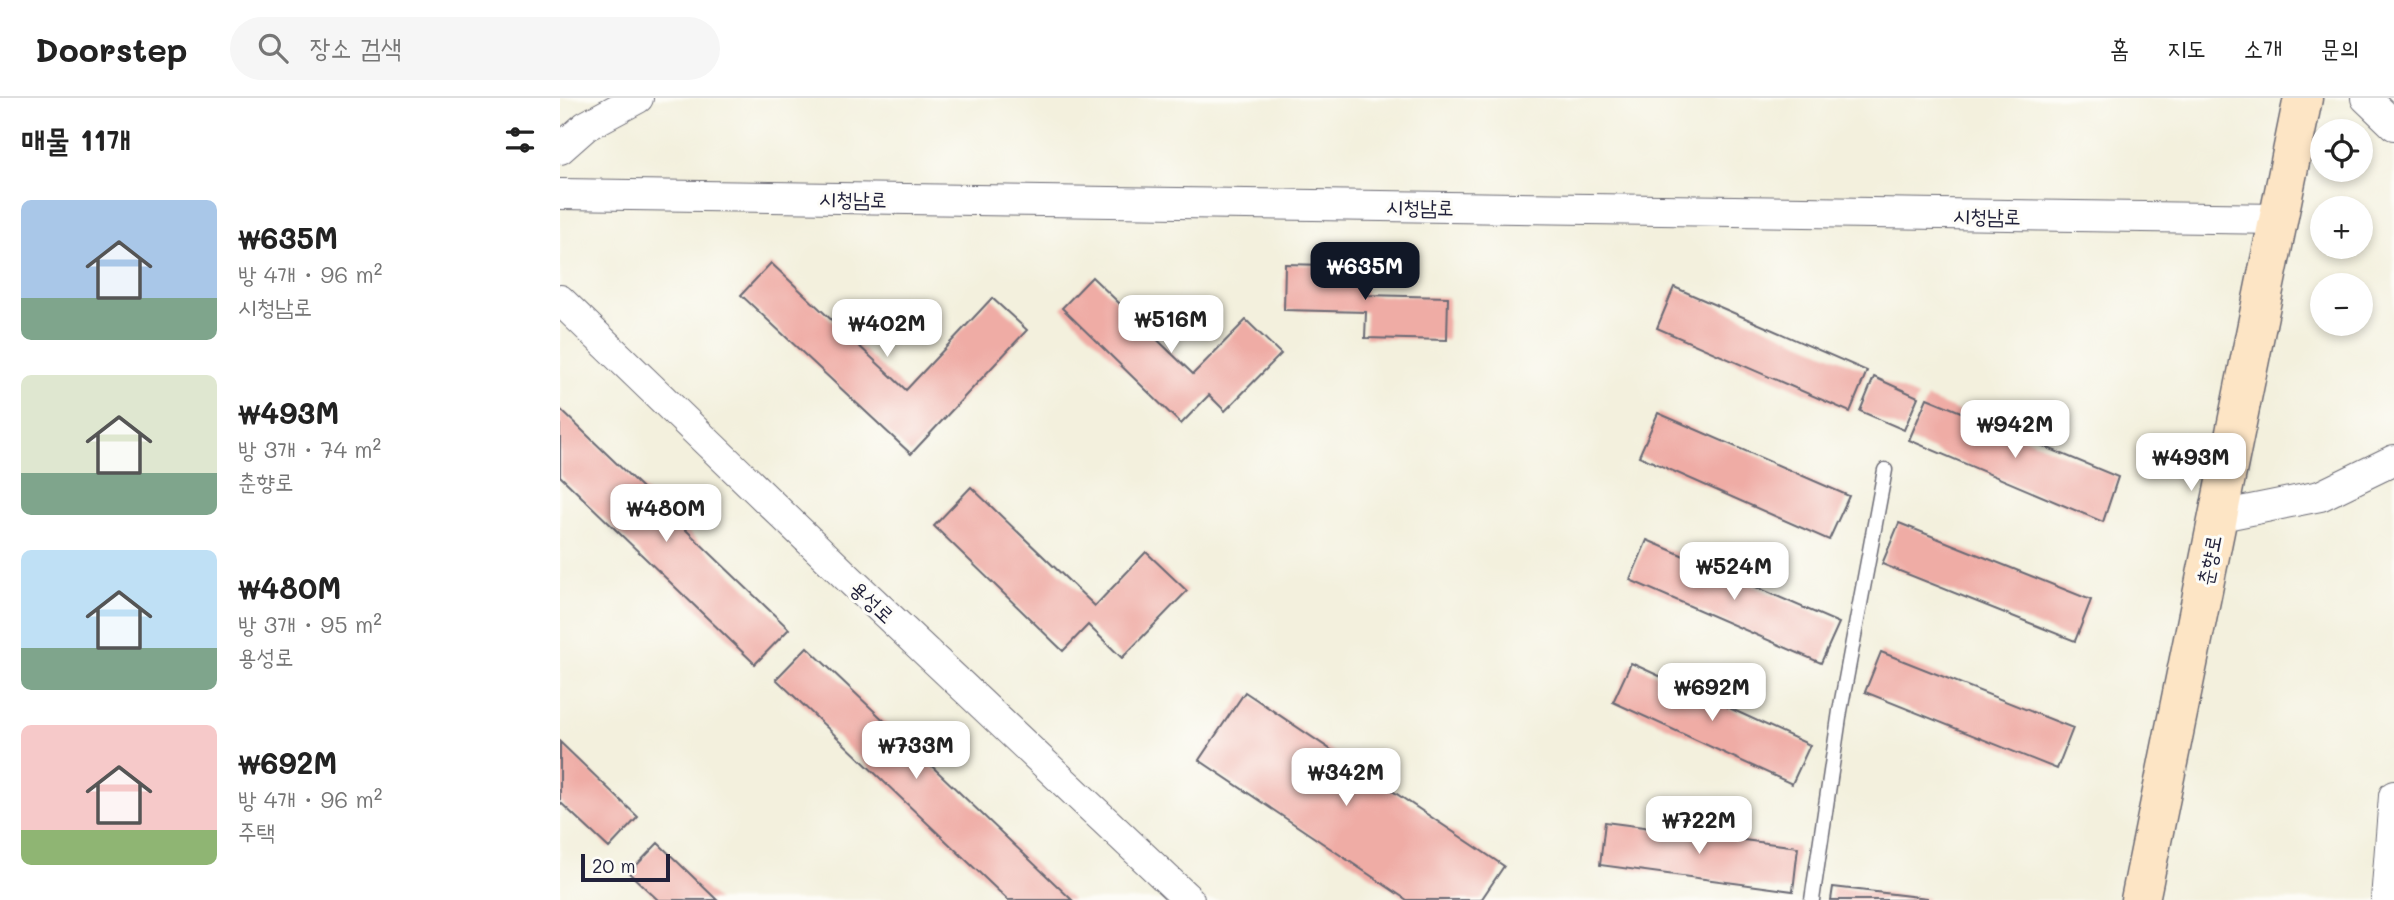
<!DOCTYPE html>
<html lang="ko">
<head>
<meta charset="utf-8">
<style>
  :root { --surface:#fff; --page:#f6f6f6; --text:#222; --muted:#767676; --line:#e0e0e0; --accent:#111827 }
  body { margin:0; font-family:Mali,"Poor Story",sans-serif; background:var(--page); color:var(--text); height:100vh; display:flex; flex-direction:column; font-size:26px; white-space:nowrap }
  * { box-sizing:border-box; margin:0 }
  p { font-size:23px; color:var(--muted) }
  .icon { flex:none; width:38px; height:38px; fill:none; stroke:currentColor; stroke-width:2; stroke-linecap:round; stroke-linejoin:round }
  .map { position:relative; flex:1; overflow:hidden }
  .sheet { display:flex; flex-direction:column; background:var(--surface); width:560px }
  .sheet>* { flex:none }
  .buttons { position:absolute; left:1750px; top:21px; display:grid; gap:14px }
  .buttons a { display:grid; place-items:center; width:63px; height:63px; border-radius:50%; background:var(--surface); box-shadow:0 4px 10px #0003; font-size:35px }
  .scale { position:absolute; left:21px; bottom:18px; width:89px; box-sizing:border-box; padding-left:7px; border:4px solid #22223b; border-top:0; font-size:19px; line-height:24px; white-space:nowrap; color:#22223b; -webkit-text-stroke:5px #fdfcf7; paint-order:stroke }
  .price { position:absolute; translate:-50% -60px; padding:0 16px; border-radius:14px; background:#fff; color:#222; font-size:23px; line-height:46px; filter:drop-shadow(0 2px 4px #0008) }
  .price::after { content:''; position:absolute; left:50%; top:42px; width:21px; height:16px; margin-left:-10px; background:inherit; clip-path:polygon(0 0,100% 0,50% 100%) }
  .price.current { background:var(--accent); color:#fff }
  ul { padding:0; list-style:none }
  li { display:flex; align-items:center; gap:21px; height:175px; padding:0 21px }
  li span { display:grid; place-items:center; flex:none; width:196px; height:140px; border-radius:10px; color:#555 }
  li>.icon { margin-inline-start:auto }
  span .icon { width:84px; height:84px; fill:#fffc; stroke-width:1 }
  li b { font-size:30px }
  h2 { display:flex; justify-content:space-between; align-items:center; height:84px; padding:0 21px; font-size:30px }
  header { display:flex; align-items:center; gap:42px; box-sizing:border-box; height:98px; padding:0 35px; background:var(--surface); border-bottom:2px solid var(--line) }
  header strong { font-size:33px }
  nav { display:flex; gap:38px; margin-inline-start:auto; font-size:24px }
  .search { width:490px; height:63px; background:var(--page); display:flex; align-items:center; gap:18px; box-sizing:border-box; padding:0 24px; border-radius:38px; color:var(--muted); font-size:26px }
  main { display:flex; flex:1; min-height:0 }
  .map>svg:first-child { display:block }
  .building { fill:#efaca5 }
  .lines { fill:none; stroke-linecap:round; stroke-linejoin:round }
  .lane-casing { stroke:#6b6a74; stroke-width:17 }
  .street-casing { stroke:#6b6a74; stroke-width:32 }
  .secondary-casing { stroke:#6b6a74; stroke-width:41 }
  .lane { stroke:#fff; stroke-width:14 }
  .street { stroke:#fff; stroke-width:30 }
  .secondary { stroke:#fde5c5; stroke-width:38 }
  .labels { text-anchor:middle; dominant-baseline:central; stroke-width:6; stroke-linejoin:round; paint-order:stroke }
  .street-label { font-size:21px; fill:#22223b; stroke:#fdfcf7 }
</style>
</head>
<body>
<header>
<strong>Doorstep</strong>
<div class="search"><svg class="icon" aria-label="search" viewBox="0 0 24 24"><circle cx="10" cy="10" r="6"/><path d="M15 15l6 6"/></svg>장소 검색</div>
<nav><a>홈</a><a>지도</a><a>소개</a><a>문의</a></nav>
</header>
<main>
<section class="sheet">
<h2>매물 11개<svg class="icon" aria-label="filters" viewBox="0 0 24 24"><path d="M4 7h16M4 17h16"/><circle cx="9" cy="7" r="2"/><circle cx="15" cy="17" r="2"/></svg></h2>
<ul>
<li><span style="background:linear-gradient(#a9c7e8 70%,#7fa58c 0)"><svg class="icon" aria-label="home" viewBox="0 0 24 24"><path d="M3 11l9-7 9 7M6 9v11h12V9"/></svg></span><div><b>₩635M</b><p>방 4개 · 96 m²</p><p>시청남로</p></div></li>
<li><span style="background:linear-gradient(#dfe7d0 70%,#7fa58c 0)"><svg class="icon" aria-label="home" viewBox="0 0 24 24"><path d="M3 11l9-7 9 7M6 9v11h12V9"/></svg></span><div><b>₩493M</b><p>방 3개 · 74 m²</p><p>춘향로</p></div></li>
<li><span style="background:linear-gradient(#bfe0f5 70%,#7fa58c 0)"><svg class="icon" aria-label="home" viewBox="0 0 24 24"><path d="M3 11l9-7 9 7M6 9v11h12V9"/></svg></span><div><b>₩480M</b><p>방 3개 · 95 m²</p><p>용성로</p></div></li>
<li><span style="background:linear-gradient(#f6c9c9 75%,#8fb573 0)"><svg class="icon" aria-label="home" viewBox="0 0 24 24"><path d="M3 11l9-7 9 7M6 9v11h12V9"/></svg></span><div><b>₩692M</b><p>방 4개 · 96 m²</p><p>주택</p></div></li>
</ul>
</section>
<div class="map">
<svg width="1834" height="802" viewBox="0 0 1834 802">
  <rect width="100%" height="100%" fill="#fdfcf7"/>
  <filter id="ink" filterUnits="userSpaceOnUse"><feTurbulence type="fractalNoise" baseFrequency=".0143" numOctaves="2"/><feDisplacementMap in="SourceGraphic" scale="14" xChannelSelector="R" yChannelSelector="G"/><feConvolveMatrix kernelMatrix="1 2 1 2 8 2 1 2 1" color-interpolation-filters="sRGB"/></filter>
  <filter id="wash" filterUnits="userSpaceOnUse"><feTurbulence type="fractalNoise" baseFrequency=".00686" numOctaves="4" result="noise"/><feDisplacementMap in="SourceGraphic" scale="28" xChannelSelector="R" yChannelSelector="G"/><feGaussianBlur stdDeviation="1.57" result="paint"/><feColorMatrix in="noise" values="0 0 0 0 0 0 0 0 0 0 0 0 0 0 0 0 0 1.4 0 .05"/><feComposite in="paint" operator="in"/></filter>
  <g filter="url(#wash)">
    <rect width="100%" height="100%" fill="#f3f0dd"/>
    <g id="blocks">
      <path class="building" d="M211 165 346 292 432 200 467 232 351 356 181 197Z
        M725 166 806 168 805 197 888 199 887 242 805 240 806 214 724 212Z
        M532 179 633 276 686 222 721 256 665 313 649 297 621 326 502 210Z
        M1114 189 1307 273 1290 314 1097 230Z
        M1314 279 1358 299 1344 332 1300 313Z
        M1367 300 1558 379 1543 424 1349 342Z
        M0 311 229 531 195 566 0 378Z
        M1098 315 1289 398 1269 442 1079 358Z
        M411 389 535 508 586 454 627 493 562 560 528 527 503 553 374 428Z
        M1339 425 1531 502 1515 543 1322 466Z
        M1087 442 1279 525 1261 565 1070 482Z
        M247 549 512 802H448L216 581Z
        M1321 554 1513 630 1497 671 1305 594Z
        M1071 565 1250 647 1232 686 1053 604Z
        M685 594 944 768 921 802H847L639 662Z
        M0 644 78 719 49 750 0 704Z
        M1045 724 1238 749 1233 793 1040 767Z
        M98 745 157 802H98L69 775Z
        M1273 789 1367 800V802H1271Z"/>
    </g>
  </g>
  <g filter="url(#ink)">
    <use href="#blocks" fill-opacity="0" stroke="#6b6a74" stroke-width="2"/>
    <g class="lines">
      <defs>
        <path id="lane" d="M1252 802 1280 613 1325 372"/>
        <path id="street" d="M1806 0 1834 27
          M0 51 26 28 78 0
          M0 96 1720 121
          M0 202 288 480 629 802
          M1656 419 1760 398 1834 362
          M1826 802 1834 698"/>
        <path id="secondary" d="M1580 802 1743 0"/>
      </defs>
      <use href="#lane" class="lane-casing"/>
      <use href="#street" class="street-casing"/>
      <use href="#secondary" class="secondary-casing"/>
      <use href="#lane" class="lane"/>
      <use href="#street" class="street"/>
      <use href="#secondary" class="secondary"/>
    </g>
  </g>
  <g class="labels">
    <g class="street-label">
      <text transform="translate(293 100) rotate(1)">시청남로</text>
      <text transform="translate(860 108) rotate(1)">시청남로</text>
      <text transform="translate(1427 117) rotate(1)">시청남로</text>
      <text transform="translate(1648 462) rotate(-79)">춘향로</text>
      <text transform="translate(313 503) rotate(43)">용성로</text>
    </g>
  </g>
</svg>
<div class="buttons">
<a><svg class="icon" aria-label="locate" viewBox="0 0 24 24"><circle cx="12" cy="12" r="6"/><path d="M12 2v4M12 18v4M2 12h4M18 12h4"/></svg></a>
<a>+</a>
<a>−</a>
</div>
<div class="scale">20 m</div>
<b class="price current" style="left:805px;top:204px">₩635M</b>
<b class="price" style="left:611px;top:257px">₩516M</b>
<b class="price" style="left:327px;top:261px">₩402M</b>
<b class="price" style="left:1455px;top:362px">₩942M</b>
<b class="price" style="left:1631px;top:395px">₩493M</b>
<b class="price" style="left:106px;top:446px">₩480M</b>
<b class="price" style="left:1174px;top:504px">₩524M</b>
<b class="price" style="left:1152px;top:625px">₩692M</b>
<b class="price" style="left:356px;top:683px">₩733M</b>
<b class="price" style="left:786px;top:710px">₩342M</b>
<b class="price" style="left:1139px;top:758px">₩722M</b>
</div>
</main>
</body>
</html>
